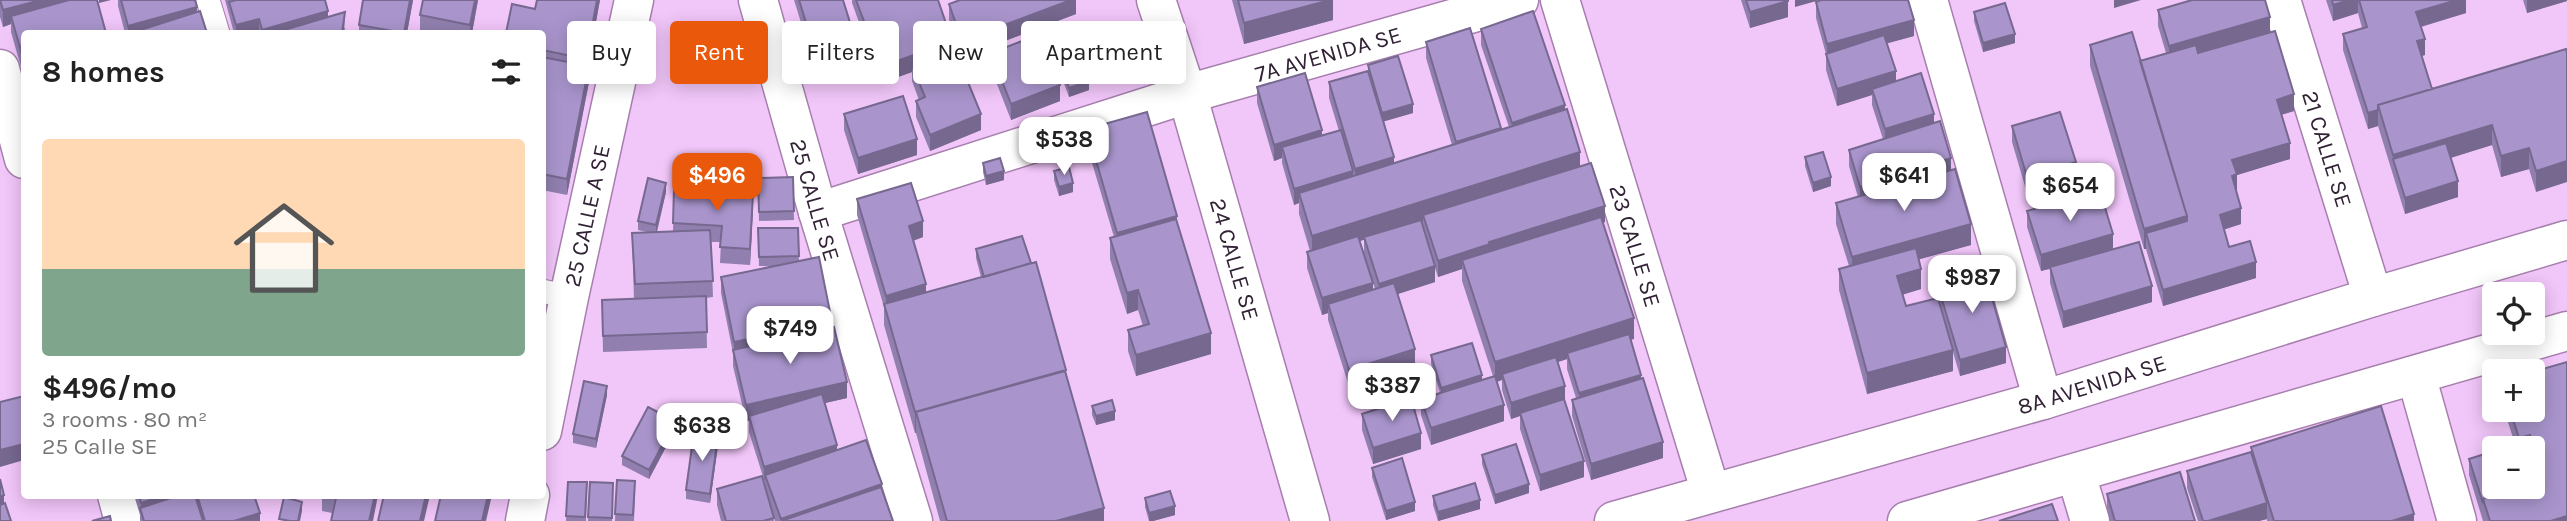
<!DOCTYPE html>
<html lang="en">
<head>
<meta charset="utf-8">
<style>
  :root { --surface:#fff; --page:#f2f2f2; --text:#222; --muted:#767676; --line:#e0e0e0; --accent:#ea580c }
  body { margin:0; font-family:Karla,sans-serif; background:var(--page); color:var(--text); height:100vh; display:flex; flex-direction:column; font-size:26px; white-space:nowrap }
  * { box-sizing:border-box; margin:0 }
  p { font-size:23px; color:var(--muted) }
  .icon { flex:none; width:38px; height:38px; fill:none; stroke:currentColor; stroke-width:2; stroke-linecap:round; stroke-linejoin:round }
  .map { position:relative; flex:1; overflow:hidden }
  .panel { position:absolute; left:21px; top:30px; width:525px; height:469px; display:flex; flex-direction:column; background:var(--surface); border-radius:7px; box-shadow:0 4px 18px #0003 }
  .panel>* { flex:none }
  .hud { position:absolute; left:567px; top:21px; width:665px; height:63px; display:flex; gap:14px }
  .tools { position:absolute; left:2482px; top:282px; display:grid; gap:14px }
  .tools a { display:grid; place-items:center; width:63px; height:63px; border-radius:7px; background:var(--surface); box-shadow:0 4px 18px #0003; font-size:35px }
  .price { position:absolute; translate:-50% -60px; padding:0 16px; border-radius:14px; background:#fff; color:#222; font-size:23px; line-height:46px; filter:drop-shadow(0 2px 4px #0008) }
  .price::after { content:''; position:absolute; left:50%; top:42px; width:21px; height:16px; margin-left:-10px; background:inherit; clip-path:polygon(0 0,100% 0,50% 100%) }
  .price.on { background:var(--accent); color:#fff }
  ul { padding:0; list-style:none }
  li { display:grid; align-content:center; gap:14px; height:371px; padding:0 21px }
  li+li { border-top:2px solid var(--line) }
  li span { display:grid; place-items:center; height:217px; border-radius:7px; color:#555 }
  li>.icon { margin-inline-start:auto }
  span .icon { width:126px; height:126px; fill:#fffc; stroke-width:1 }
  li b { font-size:30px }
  h2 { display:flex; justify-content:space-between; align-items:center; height:84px; padding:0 21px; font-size:30px }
  .chip { padding:0 24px; border-radius:7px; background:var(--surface); box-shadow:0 4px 18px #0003; font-size:24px; line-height:63px }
  .chip.on { background:var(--accent); color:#fff }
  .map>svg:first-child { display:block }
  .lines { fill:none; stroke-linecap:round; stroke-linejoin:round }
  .service-casing { stroke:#a77fae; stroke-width:25 }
  .minor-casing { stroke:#a77fae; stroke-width:41 }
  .tertiary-casing { stroke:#a77fae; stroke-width:41 }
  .service { stroke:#fff; stroke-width:23 }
  .minor { stroke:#fff; stroke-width:38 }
  .tertiary { stroke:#fff; stroke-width:38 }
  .wall { fill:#9180af; fill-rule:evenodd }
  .shaded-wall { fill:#76688f }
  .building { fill:#a995cc; stroke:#76688f; stroke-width:2 }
  .labels { text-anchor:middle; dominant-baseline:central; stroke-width:7; stroke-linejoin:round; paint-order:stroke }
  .street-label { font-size:23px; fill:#322235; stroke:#fef5ff }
</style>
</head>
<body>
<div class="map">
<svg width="2567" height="521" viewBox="0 0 2567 521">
  <rect width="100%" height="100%" fill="#f1c6f9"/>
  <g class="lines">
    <defs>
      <path id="service" d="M208 0 218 33
        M542 291 569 297"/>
      <g id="minor">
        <path id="s1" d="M758 0 818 212 913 521"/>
        <path id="s2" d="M1156 0 1187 94 1310 521"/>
        <path id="s3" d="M1560 0 1711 493"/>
        <path d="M1928 0 2043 400"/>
        <path id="s4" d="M2281 0 2373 297"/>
        <path d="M0 69 24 159"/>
        <path id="s5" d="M818 212 1187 94 1519 0"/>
        <path d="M2416 375 2457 521"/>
        <path id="s6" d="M542 431 569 297 634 0"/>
        <path d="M2076 474 2090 521"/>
        <path d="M117 495 124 521"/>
        <path d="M525 521 530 495"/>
      </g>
      <g id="tertiary">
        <path id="s7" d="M1614 521 2043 400 2373 297 2567 240"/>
        <path d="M1907 521 2567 331"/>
      </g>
    </defs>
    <use href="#service" class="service-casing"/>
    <use href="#minor" class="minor-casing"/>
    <use href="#tertiary" class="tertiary-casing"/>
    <use href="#service" class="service"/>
    <use href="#minor" class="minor"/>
    <use href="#tertiary" class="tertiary"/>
  </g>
  <path class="wall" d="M0 0 24 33V73L23 74 11 32V24L3 27 0 17Z
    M118 0H195L197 12 207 33H125L118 6Z
    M225 0H325L328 17 345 28 344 33H234Z
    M363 0H413L407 33H359V25Z
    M423 0H478L472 33H432L420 31V15Z
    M537 0H600L588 66 589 82 567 195 542 190V33L535 9Z
    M794 0H843L853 49 813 61Z
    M852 0H938L952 48 981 130 930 151 916 117V101L919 100 912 81V72L881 83 852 3Z
    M1076 0V14L962 57 949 20V4Z
    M1232 0H1333V20L1244 44Z
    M1741 0H1788V17L1750 28Z
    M2326 0H2466V13L2421 27 2425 55 2422 56 2432 89 2567 53 2536 192 2529 169 2501 177 2492 145 2451 158 2458 197 2405 214 2378 126 2368 129 2343 50V34L2362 28 2358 13 2333 21Z
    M2523 0H2567V1L2527 13Z
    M1816 2 1914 36 1887 43 1896 81 1934 123 1951 170 1971 245 1919 259 1921 289 1902 295 1906 306 1937 298V283L2006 363 1960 376 1953 352V371L1867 394 1839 290V269L1849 266 1836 224V203L1858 197 1849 166V150L1883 139 1872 105V95L1837 106 1826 70V54L1816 18Z
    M2158 10 2270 32 2294 111 2281 115 2290 159 2237 175 2236 190 2241 224 2224 229 2229 247 2256 278 2163 306 2146 249H2144L2090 66V45L2140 61 2166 53 2158 26Z
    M1974 12 2015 43 1983 52 1974 21Z
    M1481 29 1565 110 1580 166 1605 222 1603 223 1634 339H1631L1663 458 1591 480 1572 416V400L1576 398 1567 369V359L1558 362 1565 401 1584 477 1540 491 1520 429V416L1511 419 1502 390V380L1497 382 1504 421 1431 445 1421 415V399L1440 393 1431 364V355L1482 379 1493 376 1462 281V269L1438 277 1435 268V282L1398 294 1415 365 1349 386 1328 320V313L1322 315 1307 268V252L1310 251 1299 214V203L1294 205 1282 163V158L1274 161 1257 103V87L1322 136 1339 131 1329 98V82L1368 71V65L1413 113 1384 121 1394 163 1452 145 1426 58V42L1501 130 1509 127 1481 45ZM1364 240V254L1375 289 1373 290 1360 241Z
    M1053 45 1089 90 1069 97 1053 54Z
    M991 53 1060 101 1011 120 991 69Z
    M844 114 917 155 858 174 844 130Z
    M2012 126 2076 179 2027 193 2012 142Z
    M1087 129 1177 222 1211 354 1136 376 1128 351V330L1143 326 1138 310 1127 314 1110 259V238L1114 237 1087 146Z
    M1805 157 1831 186 1813 192 1805 166Z
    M983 163 1004 180 986 185 983 172Z
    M1054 171 1073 192 1059 196 1054 180Z
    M793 177 794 220 759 221 758 178Z
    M754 181 750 265 720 263 721 242H711L713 297 706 298 707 348 603 352 602 300 634 299 632 233 647 232 638 230V221L666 192 657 232 673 231 674 188 680 189Z
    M857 199 923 237 913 241 926 293 981 277 976 258V249L1066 372 1104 521H940L916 433H915L884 325V307L857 215Z
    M2027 211 2113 249 2152 302 2063 328 2050 283V269L2041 271 2027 227Z
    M758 228H798L799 261 832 327 847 398 825 403 837 450 882 490 893 521H775L771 510 774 521H721L717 505V489L765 487V483L749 432V421H746L733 366V353L721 293V277L775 266H759Z
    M607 395 596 448 573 443V434Z
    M1092 406 1115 420 1096 425 1092 415Z
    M2504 410H2532L2567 521H2483L2469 475V459L2515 444Z
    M1362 414 1421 449 1373 464 1362 430Z
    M675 430 649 479 622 465V456Z
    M718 445 710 503 686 499V490Z
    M2251 447 2414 521H2267V519L2259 521H2198L2187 488V471L2251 452Z
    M1482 455 1529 493 1495 504 1482 464Z
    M1372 468 1415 511 1386 520 1372 477Z
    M617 480 635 490 634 521H615Z
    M568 482 587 491 586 521H566Z
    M590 482 613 492 612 521H588Z
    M2107 494 2195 521H2110L2107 510Z
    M134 495H254L260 521H140V515Z
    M298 495H314L313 499Z
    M322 495H378L332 513 322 511Z
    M1433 496 1480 509 1438 521 1433 505Z
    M1145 498 1175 515 1153 521H1149L1145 507Z"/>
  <path class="shaded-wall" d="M41 0H92L11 16V24L3 27V10Z
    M99 0H111L99 3Z
    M410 0H413L407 33H404Z
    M475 0H478L472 33H470V25Z
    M597 0H600L586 75V59Z
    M1071 0H1076V14L962 57V41Z
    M1330 0H1333V20L1244 44V23Z
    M1795 0H1820L1795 7Z
    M2114 0H2141L2114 8Z
    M2349 0H2358V13L2333 21V5Z
    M2457 0H2466V13L2416 28V12Z
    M2527 0H2567V1L2527 13Z
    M1788 1V17L1750 28V12Z
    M197 7V23L158 33H128V26Z
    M328 11V27L306 33H262V30Z
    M345 12 344 33H342Z
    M2270 17V33L2169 62V46Z
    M259 19V33H236V25Z
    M1914 20V36L1827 60V44Z
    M853 32V49L813 61V45Z
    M2015 34V43L1983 52V43Z
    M2425 39V55L2417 57V41Z
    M952 41V57L912 65V72L881 83V67Z
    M24 57V73L23 74V58Z
    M589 66V82L567 195V179Z
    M1896 71V87L1872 89V95L1837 106V89Z
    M1089 81V90L1069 97V88Z
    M1060 85V101L1011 120V104Z
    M2294 94V111L2277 116V100Z
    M1413 104V113L1382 122V113Z
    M1565 105V121L1512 139V123Z
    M2378 110V126L2368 129V113Z
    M981 114V130L930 151V135Z
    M1934 114V130L1885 145V129Z
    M2492 125V145L2397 174 2393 159V155Z
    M1501 128V144L1456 158V142Z
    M1322 130V146L1282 147V158L1274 161V145Z
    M917 139V155L858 174V158Z
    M2290 143V159L2237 175V190L2232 192V160Z
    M2529 148V169L2501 177V156Z
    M1580 152V172L1423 215V221L1312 256V236Z
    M1394 157V174L1355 185V169Z
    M1951 158V174L1860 203V187Z
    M2567 161V182L2536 192V171Z
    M2076 162V179L2027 193V177Z
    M1004 171V180L986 185V176Z
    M1353 171V187L1299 193V203L1294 205V189Z
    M1831 177V186L1813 192V183Z
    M2458 181V197L2405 214V198Z
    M666 183V192L656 234V225Z
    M1073 183V192L1059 196V187Z
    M753 193V209L750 265V249Z
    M1605 206V222L1490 258 1462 260V269L1438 277V261L1489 242Z
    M2241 208V224L2220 231V215Z
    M1177 216V232L1117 249V233Z
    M2187 216V237L2146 233V249H2144V229Z
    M923 221V237L909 242V226Z
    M1971 224V245L1852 278V257Z
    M2113 234V250L2041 271V255Z
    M2256 262V278L2163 306V290Z
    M1435 266V282L1379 300V284Z
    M1921 269V289L1897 296V276Z
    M1373 283V299L1328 304V313L1322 315V298Z
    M926 284V300L886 313V296Z
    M2152 286V302L2063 328V312Z
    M1138 290V310L1127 314V293Z
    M1634 318V339L1569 359 1567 353V359L1503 380 1502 374V380L1495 382V362Z
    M832 322V338L734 355V342Z
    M1211 333V354L1136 376V355Z
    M2006 347V363L1960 376V360Z
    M1415 349V365L1349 386V370Z
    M1953 350V371L1867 394V373Z
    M1482 375V384L1441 397V388Z
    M1641 375V391L1579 409V393Z
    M847 382V398L751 420 749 416V421H746V405Z
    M607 386V395L596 448V439Z
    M1565 386V402L1520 413V416L1511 419V403Z
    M1504 405V421L1431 445V428Z
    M1115 411V420L1096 425V416Z
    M915 412H916V433H915Z
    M675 421V430L649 479V470Z
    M1421 433V449L1373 464V448Z
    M2530 435V448H2519V438Z
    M718 436V445L710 503V494Z
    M1663 442V458L1591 480V464Z
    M24 444V460L0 467V450Z
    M837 445V461L765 475 764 483V467Z
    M1584 461V477L1540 491V475Z
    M882 484V500L781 521V519Z
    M1529 484V493L1495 504V495Z
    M4 495V511L0 512V496Z
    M166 495H196V502L141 512V503Z
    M375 495H378L373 521H369Z
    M426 495H430L424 521H420Z
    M488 495H492L486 521H482Z
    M1480 500V509L1438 521V512Z
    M302 502V511L300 521H298Z
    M1415 502V511L1386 520V511Z
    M2267 503V519L2259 521H2208Z
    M1175 506V515L1153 521H1149V513Z
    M1104 508V521H1056Z
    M260 513V521H234Z
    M2414 514V521H2392Z
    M2567 516V521H2551Z"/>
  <path class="building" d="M0 0H41L3 10Z
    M69 0H97L106 33H24V57L23 58 11 16Z
    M121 0H195L197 7 128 26Z
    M236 0H325L328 11 262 30 259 19 236 25 229 2Z
    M363 0H410L404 33 359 25Z
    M423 0H475L470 25 420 15Z
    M537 0H597L586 59 542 50V33H506L512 4 535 9Z
    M799 0H843L853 32 813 45Z
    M856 0H938L952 41 881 67Z
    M960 0H1071L962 41 949 4Z
    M1238 0H1330L1244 23Z
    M1746 0H1788V1L1750 12Z
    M1821 0H1908L1914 20 1827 44 1816 2Z
    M2192 0H2265L2270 17 2169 46 2158 10Z
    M2332 0H2349L2333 5Z
    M2359 0H2457L2416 12 2425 39 2417 41 2432 89 2378 105V110L2368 113 2343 34 2367 27Z
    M2005 3 2015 34 1983 43 1974 12Z
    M200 11 207 33H131Z
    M1533 11 1565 105 1512 123 1481 29Z
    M345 12 342 33H274Z
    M1470 28 1501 128 1456 142 1426 42Z
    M2275 31 2294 94 2277 100 2290 143 2232 160 2237 174 2232 176 2241 208 2220 215 2229 247 2250 241 2256 262 2163 290 2146 233 2187 221V216L2140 61 2196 45 2198 53Z
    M2132 32 2187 216 2144 229 2090 45Z
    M1040 34 1060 85 1011 104 991 53Z
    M1884 35 1896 71 1837 89 1826 54Z
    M1073 38 1089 81 1069 88 1053 45Z
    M954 48 981 114 930 135 916 101 925 97 912 65Z
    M2566 49 2567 53V161L2536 171 2529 148 2501 156 2492 125 2393 155 2378 105Z
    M1398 56 1413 104 1382 113 1368 65Z
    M542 57 589 66 567 179 542 174Z
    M1368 71 1394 157 1355 169 1329 82Z
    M1305 73 1322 130 1274 145 1257 87Z
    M1921 73 1934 114 1885 129 1872 89Z
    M903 96 917 139 858 158 844 114Z
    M1567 109 1580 152 1312 236 1299 193Z
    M1147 112 1177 216 1117 233 1087 129Z
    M2060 112 2076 162 2027 177 2012 126Z
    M1940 121 1951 158 1860 187 1849 150Z
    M1341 130 1353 171 1294 189 1282 147Z
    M2446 143 2458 181 2405 198 2393 159Z
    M1823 152 1831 177 1813 183 1805 157Z
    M1000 158 1004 171 986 176 983 163Z
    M1591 163 1605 206 1489 242 1490 244 1438 261 1423 215Z
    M683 166 754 172 752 193 680 188Z
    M1069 167 1073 183 1059 187 1054 171Z
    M1955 169 1971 224 1852 257 1836 203Z
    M793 177 794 211 759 212 758 178Z
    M648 178 666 183 656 225 638 221Z
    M911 183 923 221 909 226 926 284 886 296 857 199Z
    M674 188 753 193 750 249 720 247 722 226 673 223Z
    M2100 191 2113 234 2041 255 2027 211Z
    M1601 217 1634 318 1495 362 1462 260Z
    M1176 219 1211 333 1136 355 1128 330 1149 324 1138 290 1127 293 1110 238Z
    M1421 220 1435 266 1379 284 1364 237Z
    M758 228H798L799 256 759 257Z
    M710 230 713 281 635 284 632 233Z
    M1022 236 1031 263 984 277 976 249Z
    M1358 236 1373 283 1322 298 1307 252Z
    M2139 242 2152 286 2063 312 2050 267Z
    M1916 248 1921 269 1897 276 1906 306 1938 298 1953 350 1867 373 1839 269Z
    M819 257 832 322 734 342 721 277Z
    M1036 262 1066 370 915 412 884 304Z
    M1984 270 2006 347 1960 360 1937 283Z
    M1394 283 1415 349 1349 370 1328 304Z
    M706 296 707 332 603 336 602 300Z
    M834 327 847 382 746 405 733 350Z
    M1629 334 1641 375 1579 393 1567 353Z
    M1472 343 1482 375 1441 388 1431 355Z
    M1556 357 1565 386 1511 403 1502 374Z
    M2567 362V516L2551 521H2490L2483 499 2522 486H2532V483L2544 480 2530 435 2519 438 2510 410H2532V372Z
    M1065 371 1104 508 1056 521H947L916 412Z
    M1495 376 1504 405 1431 428 1421 399Z
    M1643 378 1663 442 1591 464 1572 400Z
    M584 381 607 386 596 439 573 434Z
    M822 394 837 445 764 467 749 416Z
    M24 396V444L0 450V402Z
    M1411 398 1421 433 1373 448 1362 414Z
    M1564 399 1584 461 1540 475 1520 413Z
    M1112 400 1115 411 1096 416 1092 406Z
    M2381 406 2414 514 2392 521H2274L2251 447Z
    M648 407 675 421 649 470 622 456Z
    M694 432 718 436 710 494 686 490Z
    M2530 439 2543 480 2532 483V448H2502Z
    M866 440 882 484 781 519 765 475Z
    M1516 444 1529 484 1495 495 1482 455Z
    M2494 451V486H2522L2483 499V503L2469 459Z
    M2251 452 2267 503 2208 521H2203L2187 471Z
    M1402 458 1415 502 1386 511 1372 468Z
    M2180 472 2195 521H2115L2107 494Z
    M762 476 774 518 763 521H726L717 489Z
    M0 479 4 495 0 496Z
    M617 480 635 481 633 515 615 514Z
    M568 482H587L585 517 566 516Z
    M590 482 613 483 612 518 588 517Z
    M1475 483 1480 500 1438 512 1433 496Z
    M881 487 893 521H781Z
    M1170 491 1175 506 1149 513 1145 498Z
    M139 495H166L141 503Z
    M180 495H195L203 521H144L140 508Z
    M197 495H254L260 513 234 521H205Z
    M325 495H375L369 521H331L336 498Z
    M384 495H426L420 521H378Z
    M441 495H488L482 521H435Z
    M284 497 302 502 298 521H290L279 519Z
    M5 503 11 521H0V505Z
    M2052 504 2058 521H1999Z
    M110 516 111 521H92Z"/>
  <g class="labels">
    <g class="street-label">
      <text stroke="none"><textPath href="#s5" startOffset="534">7A AVENIDA SE</textPath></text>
      <text stroke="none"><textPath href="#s4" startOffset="156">21 CALLE SE</textPath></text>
      <text stroke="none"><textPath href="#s1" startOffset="208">25 CALLE SE</textPath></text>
      <text stroke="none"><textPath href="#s6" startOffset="220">25 CALLE A SE</textPath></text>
      <text stroke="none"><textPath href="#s3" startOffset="257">23 CALLE SE</textPath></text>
      <text stroke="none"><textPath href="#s2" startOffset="271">24 CALLE SE</textPath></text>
      <text stroke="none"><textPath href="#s7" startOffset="497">8A AVENIDA SE</textPath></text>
    </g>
  </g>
</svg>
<div class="tools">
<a><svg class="icon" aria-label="locate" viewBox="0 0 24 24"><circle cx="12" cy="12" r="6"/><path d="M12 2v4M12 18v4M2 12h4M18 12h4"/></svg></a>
<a>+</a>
<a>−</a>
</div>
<b class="price" style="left:1064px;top:177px">$538</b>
<b class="price on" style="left:717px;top:213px">$496</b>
<b class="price" style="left:1904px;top:213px">$641</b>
<b class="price" style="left:2070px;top:223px">$654</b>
<b class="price" style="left:1972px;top:315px">$987</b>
<b class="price" style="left:790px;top:366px">$749</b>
<b class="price" style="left:1392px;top:423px">$387</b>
<b class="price" style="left:702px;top:463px">$638</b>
<div class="hud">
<a class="chip">Buy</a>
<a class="chip on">Rent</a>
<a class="chip">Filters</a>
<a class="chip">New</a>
<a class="chip">Apartment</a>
</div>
<section class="panel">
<h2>8 homes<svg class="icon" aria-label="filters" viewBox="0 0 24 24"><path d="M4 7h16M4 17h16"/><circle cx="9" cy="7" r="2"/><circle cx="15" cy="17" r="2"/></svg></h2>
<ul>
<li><span style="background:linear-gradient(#ffd9b3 60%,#7fa58c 0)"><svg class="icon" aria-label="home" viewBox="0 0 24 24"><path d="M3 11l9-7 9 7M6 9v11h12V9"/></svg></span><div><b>$496/mo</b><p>3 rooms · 80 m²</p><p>25 Calle SE</p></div></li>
</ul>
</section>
</div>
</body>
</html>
